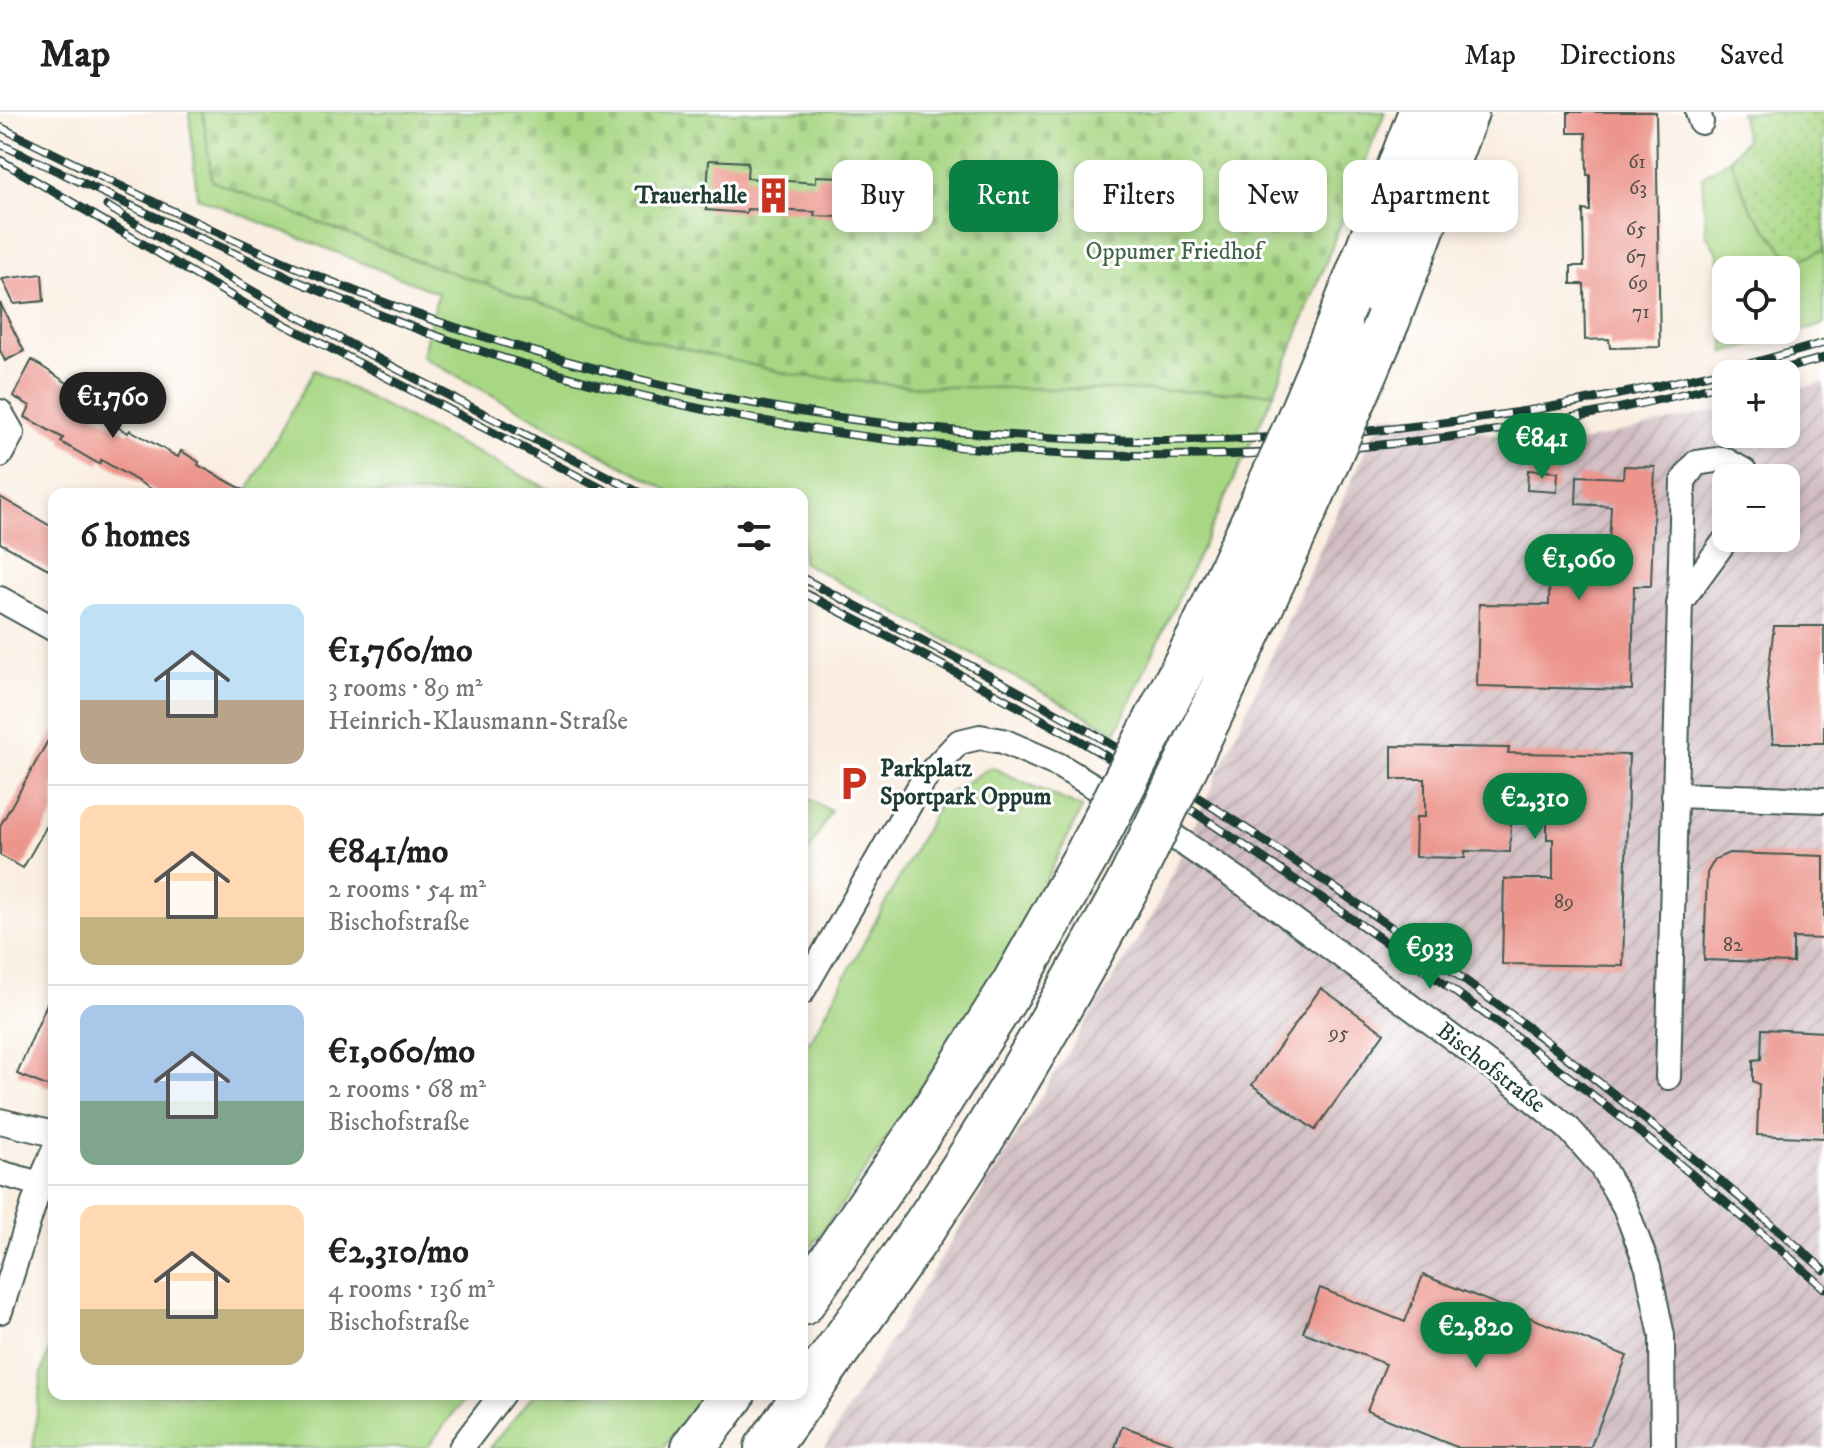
<!DOCTYPE html>
<html lang="en">
<head>
<meta charset="utf-8">
<style>
  :root { --surface:#fff; --page:#f6f6f6; --text:#202124; --muted:#757577; --line:#e0e0e0; --accent:#0b8043 }
  body { margin:0; font-family:"IM FELL DW Pica",serif; background:var(--page); color:var(--text); height:100vh; display:flex; flex-direction:column; font-size:30px; white-space:nowrap }
  * { box-sizing:border-box; margin:0 }
  p { font-size:26px; color:var(--muted) }
  .icon { flex:none; width:44px; height:44px; fill:none; stroke:currentColor; stroke-width:2; stroke-linecap:round; stroke-linejoin:round }
  .map { position:relative; flex:1; overflow:hidden }
  .drawer { position:absolute; left:48px; top:376px; width:760px; height:912px; display:flex; flex-direction:column; background:var(--surface); border-radius:16px; box-shadow:0 4px 12px #0003 }
  .drawer>* { flex:none }
  .hud { position:absolute; left:832px; top:48px; width:760px; height:72px; display:flex; gap:16px }
  .buttons { position:absolute; left:1712px; top:144px; display:grid; gap:16px }
  .buttons a { display:grid; place-items:center; width:88px; height:88px; border-radius:16px; background:var(--surface); box-shadow:0 4px 12px #0003; font-size:40px }
  .price { position:absolute; translate:-50% -68px; padding:0 18px; border-radius:28px; background:var(--accent); color:#fff; font-size:26px; line-height:52px; filter:drop-shadow(0 2px 4px #0008) }
  .price::after { content:''; position:absolute; left:50%; top:48px; width:24px; height:18px; margin-left:-12px; background:inherit; clip-path:polygon(0 0,100% 0,50% 100%) }
  .price.selected { background:#222; color:#fff }
  ul { padding:0; list-style:none }
  li { display:flex; align-items:center; gap:24px; height:200px; padding:0 32px }
  li+li { border-top:2px solid var(--line) }
  li span { display:grid; place-items:center; flex:none; width:224px; height:160px; border-radius:16px; color:#555 }
  li>.icon { margin-inline-start:auto }
  span .icon { width:96px; height:96px; fill:#fffc; stroke-width:1 }
  li b { font-size:34px }
  h2 { display:flex; justify-content:space-between; align-items:center; height:96px; padding:0 32px; font-size:34px }
  .tag { padding:0 28px; border-radius:16px; background:var(--surface); box-shadow:0 4px 12px #0003; font-size:28px; line-height:72px }
  .tag.selected { background:var(--accent); color:#fff }
  header { display:flex; align-items:center; gap:48px; box-sizing:border-box; height:112px; padding:0 40px; background:var(--surface); border-bottom:2px solid var(--line) }
  header strong { font-size:38px }
  nav { display:flex; gap:44px; margin-inline-start:auto; font-size:28px }
  .map>svg:first-child { display:block }
  .industrial { fill:url(#industrial-furrows); fill-rule:evenodd }
  .green { fill:#a8d784; stroke:#648a5c; stroke-width:2; fill-rule:evenodd }
  .cemetery { fill:url(#cemetery-stones); stroke:#648a5c; stroke-width:2 }
  .park { fill:url(#park-dots); stroke:#648a5c; stroke-width:2 }
  .building { fill:#ec958c }
  .lines { fill:none; stroke-linecap:round; stroke-linejoin:round }
  .minor-casing { stroke:#40584e; stroke-width:28 }
  .motorway-casing { stroke:#40584e; stroke-width:48 }
  .minor { stroke:#fff; stroke-width:24 }
  .motorway { stroke:#fff; stroke-width:44 }
  .rail-casing { stroke:#1f3d34; stroke-width:9 }
  .rail { stroke:#fff; stroke-width:6; stroke-dasharray:18; stroke-linecap:butt }
  .motorway-bridge-casing { stroke:#40584e; stroke-width:48; stroke-linecap:butt }
  .motorway-bridge { stroke:#fff; stroke-width:44 }
  .labels { text-anchor:middle; dominant-baseline:central; stroke-width:6; stroke-linejoin:round; paint-order:stroke }
  .number-label { font-size:20px; fill:#52534a }
  .poi-label { font-size:24px; font-weight:bold; fill:#1f3d34; stroke:#fff; text-anchor:end }
  .park-label { font-size:24px; fill:#416448; stroke:#fff }
  .street-label { font-size:24px; fill:#1f3d34; stroke:#fff }
</style>
</head>
<body>
<header>
<strong>Map</strong>
<nav><a>Map</a><a>Directions</a><a>Saved</a></nav>
</header>
<div class="map">
<svg width="1824" height="1336" viewBox="0 0 1824 1336">
  <defs>
    <pattern id="industrial-furrows" width="10" height="10" patternUnits="userSpaceOnUse" patternTransform="scale(2)"><rect width="10" height="10" fill="#d2bec3"/><path d="M-1 1l2-2M0 10L10 0M9 11l2-2" fill="none" stroke="#aa9c9f"/></pattern>
    <pattern id="cemetery-stones" width="16" height="16" patternUnits="userSpaceOnUse" patternTransform="scale(2)"><rect width="16" height="16" fill="#a8d784"/><path d="M2 7V4a2 2 0 0 1 4 0v3zM10 15v-3a2 2 0 0 1 4 0v3z" fill="#90b973"/></pattern>
    <pattern id="park-dots" width="8" height="8" patternUnits="userSpaceOnUse" patternTransform="scale(2)"><rect width="8" height="8" fill="#a8d784"/><path d="M2 2h.1M6 6h.1" fill="none" stroke="#90b973" stroke-width="1.8" stroke-linecap="round"/></pattern>
  </defs>
  <rect width="100%" height="100%" fill="#fff"/>
  <filter id="ink" filterUnits="userSpaceOnUse"><feTurbulence type="fractalNoise" baseFrequency=".0125" numOctaves="2"/><feDisplacementMap in="SourceGraphic" scale="16" xChannelSelector="R" yChannelSelector="G"/><feConvolveMatrix kernelMatrix="1 2 1 2 8 2 1 2 1" color-interpolation-filters="sRGB"/></filter>
  <filter id="wash" filterUnits="userSpaceOnUse"><feTurbulence type="fractalNoise" baseFrequency=".006" numOctaves="4" result="noise"/><feDisplacementMap in="SourceGraphic" scale="32" xChannelSelector="R" yChannelSelector="G"/><feGaussianBlur stdDeviation="1.8" result="paint"/><feColorMatrix in="noise" values="0 0 0 0 0 0 0 0 0 0 0 0 0 0 0 0 0 1.4 0 .05"/><feComposite in="paint" operator="in"/></filter>
  <g filter="url(#wash)">
    <rect width="100%" height="100%" fill="#faeee1"/>
    <path class="industrial" d="M1824 270V1336H824L1154 801 1382 302 1564 334 1726 296V322H1786V280ZM1726 366H1786V426H1726Z"/>
    <path class="green" d="M189 0H203L212 69 415 148 649 228 793 263 912 274 1274 281 1116 620 802 450V382H675L422 245 438 181 197 85Z
      M1730 47 1751 97 1793 150 1824 138V212L1725 241 1719 144 1706 122 1702 65ZM1726 158H1786V218H1726Z
      M314 258 558 382H246Z
      M991 655 1082 696 1003 854 843 1091 802 1147V926L810 930 943 685Z
      M802 683 831 699 802 751Z
      M54 1222V1282H468L427 1336H33L42 1260Z
      M534 1282H703L663 1336H490Z"/>
    <path class="cemetery" d="M203 0H1385L1274 281 912 274 793 263 649 228 415 148 212 69Z"/>
    <path class="park" d="M1740 0H1824V138L1793 150 1751 97 1730 47 1746 27Z"/>
    <g id="blocks">
      <path class="building" d="M1568 0H1656L1660 235 1610 236 1609 227 1585 228 1584 172H1571V154H1584L1583 98 1590 99V63H1587L1586 21H1568Z
        M709 48 748 50 747 66 816 71V64L841 65 839 105 814 104 815 100 747 97 746 101 706 98Z
        M42 162 44 189 14 192 2 167Z
        M0 191 24 239 5 249 0 238Z
        M32 248 78 278 74 286 83 291 81 295 128 321 130 318 178 345 181 339 199 350 198 353 251 382H160L101 348 99 352 61 330 63 326 25 305 30 294 13 284Z
        M1624 354 1655 355 1651 474H1634L1632 578 1477 574 1479 492 1549 493 1550 436 1581 437V430L1609 431 1611 394 1576 392 1577 364 1623 366Z
        M1528 358 1558 360 1557 380 1527 378Z
        M0 385 54 416V460L0 431Z
        M1774 514H1824V631H1773L1767 571Z
        M54 618V701L23 756 0 743V714Z
        M1392 634 1509 636 1508 641 1629 643 1623 854 1502 852 1504 767H1553V727H1547V706H1511L1510 740 1465 739V746L1415 745 1416 705H1425V667H1392Z
        M1729 741 1824 744V827L1793 826V851L1704 848 1707 761 1715 747Z
        M54 875V977L17 962Z
        M1321 876 1384 921 1315 1018 1252 973Z
        M1762 917 1824 920V1026L1757 1023 1759 972 1753 969V948L1761 947Z
        M1423 1163 1627 1244 1590 1336H1459L1367 1299 1386 1252 1303 1220 1320 1176 1405 1210Z
        M1122 1314 1176 1333V1336H1115Z"/>
    </g>
  </g>
  <g filter="url(#ink)">
    <use href="#blocks" fill-opacity="0" stroke="#40584e" stroke-width="2"/>
    <g class="lines">
      <defs>
        <path id="minor" d="M1698 0 1701 10
          M0 300 12 321 0 343
          M0 487 54 517
          M1679 492 1727 426
          M1674 683 1824 688
          M802 880 924 667 959 630 980 625 1003 629 1058 653 1134 698 1246 773 1507 966 1569 1017 1600 1052 1625 1095 1648 1156 1662 1224 1663 1336
          M1668 965 1683 369 1696 351 1723 347 1744 359V366
          M0 1009 54 1022
          M0 1061 40 1072
          M0 1199 40 1072 54 1039
          M461 1336 502 1282"/>
        <path id="motorway" d="M1388 207 1466 0
          M1339 212 1421 0
          M802 1191 929 1006 1015 870 1087 743
          M693 1336 733 1282
          M767 1336C832 1245 899 1155 960 1061 1020 967 1075 869 1129 771"/>
      </defs>
      <use href="#minor" class="minor-casing"/>
      <use href="#motorway" class="motorway-casing"/>
      <use href="#minor" class="minor"/>
      <use href="#motorway" class="motorway"/>
      <defs>
        <path id="rail" d="M0 15C141 84 284 157 433 208 888 362 1364 367 1824 231
          M0 32C165 109 328 192 503 246 898 367 1326 376 1726 271
          M0 48 245 192 612 382
          M107 94C279 200 461 290 642 382
          M1765 262 1824 246
          M802 466C935 535 1068 602 1194 683 1416 824 1627 984 1824 1158
          M802 480C894 527 986 576 1077 627 1156 673 1232 725 1307 776 1487 898 1662 1031 1824 1176"/>
      </defs>
      <use href="#rail" class="rail-casing"/>
      <use href="#rail" class="rail"/>
      <defs>
        <path id="motorway-bridge" d="M1087 743 1201 522 1283 345 1339 212
          M1129 771C1220 585 1308 399 1388 207"/>
      </defs>
      <use href="#motorway-bridge" class="motorway-bridge-casing"/>
      <use href="#motorway-bridge" class="motorway-bridge"/>
    </g>
  </g>
  <defs>
    <symbol id="building-bare" viewBox="-9 -9 18 18"><path d="M-4-6H4V6H1V3H-1V6H-4ZM-2.5-4.3h1.7v1.8h-1.7ZM.8-4.3h1.7v1.8H.8ZM-2.5-1h1.7V.8h-1.7ZM.8-1h1.7V.8H.8Z" fill="#c8321e" stroke="#fff" stroke-width="2.5" paint-order="stroke"/></symbol>
    <symbol id="parking-bare" viewBox="-9 -9 18 18"><path d="M-3.5-5.5H1a3.5 3.5 0 0 1 0 7H-1V5.5H-3.5ZM-1-3.4V-.6H.8a1.4 1.4 0 0 0 0-2.8Z" fill="#c8321e" stroke="#fff" stroke-width="2.5" paint-order="stroke"/></symbol>
  </defs>
  <g fill-rule="evenodd">
    <use href="#building-bare" x="748" y="58" width="51" height="51"/>
    <use href="#parking-bare" x="828" y="646" width="51" height="51"/>
  </g>
  <g class="labels">
    <g class="number-label">
      <text x="1637" y="50">61</text>
      <text x="1638" y="76">63</text>
      <text x="1636" y="117">65</text>
      <text x="1636" y="145">67</text>
      <text x="1638" y="171">69</text>
      <text x="1641" y="200">71</text>
      <text x="1564" y="790">89</text>
      <text x="1733" y="833">82</text>
      <text x="1339" y="921">95</text>
    </g>
    <g class="poi-label">
      <text x="747" y="84">Trauerhalle</text>
      <text x="880" y="657" text-anchor="start">Parkplatz<tspan x="880" dy="28">Sportpark Oppum</tspan></text>
    </g>
    <g class="park-label">
      <text x="1174" y="140">Oppumer Friedhof</text>
    </g>
    <g class="street-label">
      <text transform="translate(1491 956) rotate(38)">Bischofstraße</text>
    </g>
  </g>
</svg>
<div class="buttons">
<a><svg class="icon" aria-label="locate" viewBox="0 0 24 24"><circle cx="12" cy="12" r="6"/><path d="M12 2v4M12 18v4M2 12h4M18 12h4"/></svg></a>
<a>+</a>
<a>−</a>
</div>
<b class="price selected" style="left:113px;top:328px">€1,760</b>
<b class="price" style="left:1542px;top:369px">€841</b>
<b class="price" style="left:1579px;top:490px">€1,060</b>
<b class="price" style="left:1535px;top:729px">€2,310</b>
<b class="price" style="left:1430px;top:879px">€933</b>
<b class="price" style="left:1476px;top:1258px">€2,820</b>
<div class="hud">
<a class="tag">Buy</a>
<a class="tag selected">Rent</a>
<a class="tag">Filters</a>
<a class="tag">New</a>
<a class="tag">Apartment</a>
</div>
<section class="drawer">
<h2>6 homes<svg class="icon" aria-label="filters" viewBox="0 0 24 24"><path d="M4 7h16M4 17h16"/><circle cx="9" cy="7" r="2"/><circle cx="15" cy="17" r="2"/></svg></h2>
<ul>
<li><span style="background:linear-gradient(#bfe0f5 60%,#b9a48a 0)"><svg class="icon" aria-label="home" viewBox="0 0 24 24"><path d="M3 11l9-7 9 7M6 9v11h12V9"/></svg></span><div><b>€1,760/mo</b><p>3 rooms · 89 m²</p><p>Heinrich-Klausmann-Straße</p></div></li>
<li><span style="background:linear-gradient(#ffd9b3 70%,#c2b280 0)"><svg class="icon" aria-label="home" viewBox="0 0 24 24"><path d="M3 11l9-7 9 7M6 9v11h12V9"/></svg></span><div><b>€841/mo</b><p>2 rooms · 54 m²</p><p>Bischofstraße</p></div></li>
<li><span style="background:linear-gradient(#a9c7e8 60%,#7fa58c 0)"><svg class="icon" aria-label="home" viewBox="0 0 24 24"><path d="M3 11l9-7 9 7M6 9v11h12V9"/></svg></span><div><b>€1,060/mo</b><p>2 rooms · 68 m²</p><p>Bischofstraße</p></div></li>
<li><span style="background:linear-gradient(#ffd9b3 65%,#c2b280 0)"><svg class="icon" aria-label="home" viewBox="0 0 24 24"><path d="M3 11l9-7 9 7M6 9v11h12V9"/></svg></span><div><b>€2,310/mo</b><p>4 rooms · 136 m²</p><p>Bischofstraße</p></div></li>
</ul>
</section>
</div>
</body>
</html>
